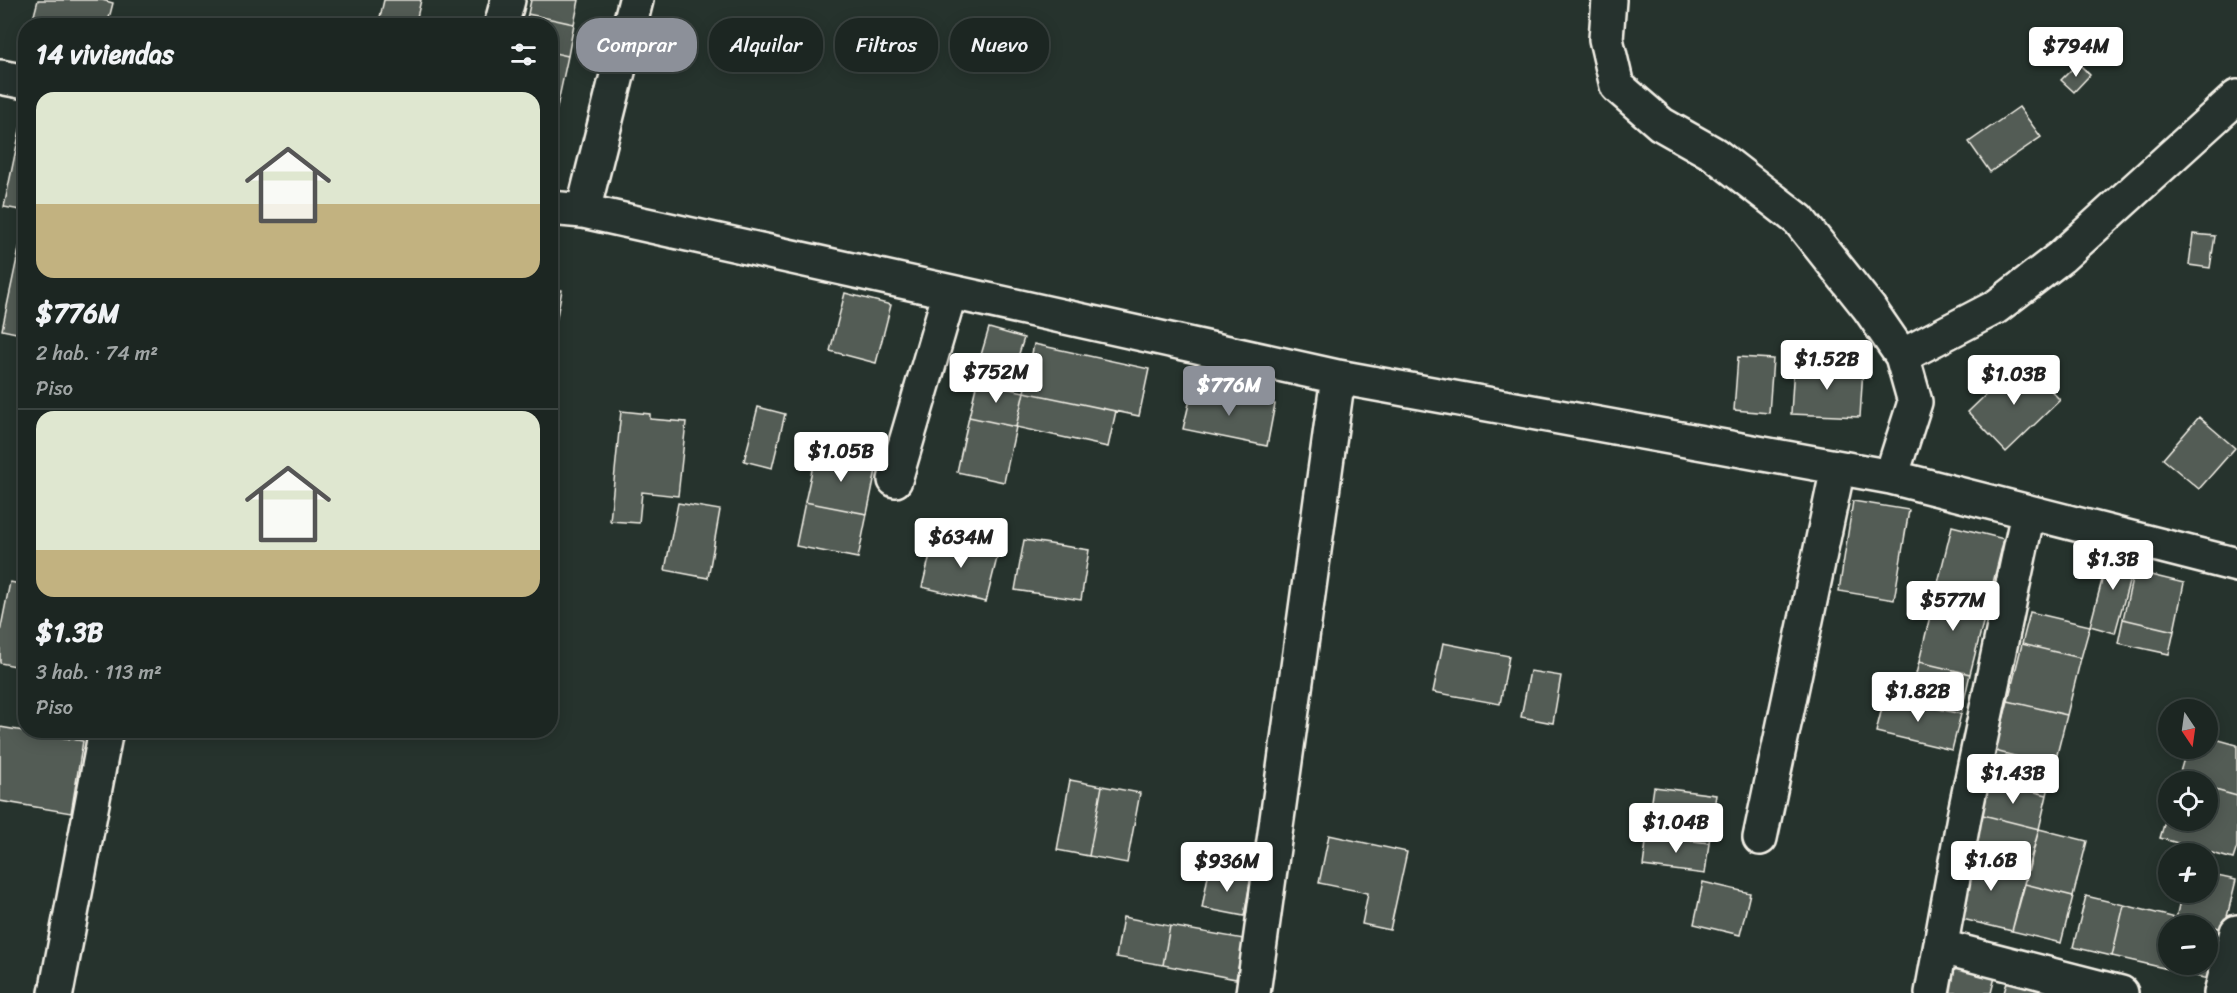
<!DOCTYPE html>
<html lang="es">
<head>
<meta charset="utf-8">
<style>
  :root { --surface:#1c2622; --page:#252e2a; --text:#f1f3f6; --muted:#a0a5a5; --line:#3a4340; --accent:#8c9099 }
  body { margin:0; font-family:Sriracha,sans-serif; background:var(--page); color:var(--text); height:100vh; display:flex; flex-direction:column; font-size:22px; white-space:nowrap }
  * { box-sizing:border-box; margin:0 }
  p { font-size:20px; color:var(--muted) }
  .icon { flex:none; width:33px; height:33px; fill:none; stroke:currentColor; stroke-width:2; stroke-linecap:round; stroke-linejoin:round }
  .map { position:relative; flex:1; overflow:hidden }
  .sheet { position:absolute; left:18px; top:18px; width:540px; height:720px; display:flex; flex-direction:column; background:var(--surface); border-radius:24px; box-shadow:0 3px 15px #0003,0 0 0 2px var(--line) }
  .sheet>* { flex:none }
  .top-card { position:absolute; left:576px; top:18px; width:570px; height:54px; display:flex; gap:12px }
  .needle { width:39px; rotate:167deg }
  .buttons { position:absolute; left:2158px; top:699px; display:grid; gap:12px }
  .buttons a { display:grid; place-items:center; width:60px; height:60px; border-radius:50%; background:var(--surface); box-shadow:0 3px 15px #0003,0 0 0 2px var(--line); font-size:30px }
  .price { position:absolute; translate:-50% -51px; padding:0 14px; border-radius:6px; background:#fff; color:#222; font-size:20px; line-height:39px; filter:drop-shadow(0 2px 3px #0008) }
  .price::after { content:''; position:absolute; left:50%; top:36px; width:18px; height:14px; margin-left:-9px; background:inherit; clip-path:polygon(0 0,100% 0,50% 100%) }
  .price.current { background:var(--accent); color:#fff }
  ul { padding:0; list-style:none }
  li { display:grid; align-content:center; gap:12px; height:318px; padding:0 18px }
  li+li { border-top:2px solid var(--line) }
  li span { display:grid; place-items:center; height:186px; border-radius:18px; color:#555 }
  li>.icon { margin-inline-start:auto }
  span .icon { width:108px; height:108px; fill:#fffc; stroke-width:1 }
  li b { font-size:26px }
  h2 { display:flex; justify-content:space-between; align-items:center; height:72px; padding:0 18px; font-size:26px }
  .tag { padding:0 21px; border-radius:24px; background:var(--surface); box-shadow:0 3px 15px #0003,0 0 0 2px var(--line); font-size:21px; line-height:54px }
  .tag.current { background:var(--accent); color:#fff }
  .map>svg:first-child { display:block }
  .building { fill:#525c55; stroke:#f4f1e8; stroke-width:1.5 }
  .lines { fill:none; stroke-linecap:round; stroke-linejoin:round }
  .street-casing { stroke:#f4f1e8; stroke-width:38 }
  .street { stroke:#26332d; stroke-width:33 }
</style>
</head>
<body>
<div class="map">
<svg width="2237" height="993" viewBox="0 0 2237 993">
  <rect width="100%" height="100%" fill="#26332d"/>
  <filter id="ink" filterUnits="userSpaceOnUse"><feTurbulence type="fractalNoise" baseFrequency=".0167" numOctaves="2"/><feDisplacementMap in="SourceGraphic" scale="12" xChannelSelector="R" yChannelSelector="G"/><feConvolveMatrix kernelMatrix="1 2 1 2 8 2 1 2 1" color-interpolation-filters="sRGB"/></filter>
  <g filter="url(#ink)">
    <path class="building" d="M38 0H102L113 3 107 26H44L32 23Z
      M384 0H421L415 26H378Z
      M531 0H579L574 24 528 14Z
      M528 14 574 24 568 56 550 52V26H525Z
      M550 52 568 56 554 121 550 120Z
      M2078 63 2090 75 2074 92 2061 80Z
      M2019 107 2041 137 1990 172 1969 142Z
      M24 111H26V211L4 207Z
      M23 230H26V335L2 330Z
      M2193 234 2215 236 2210 268 2189 265Z
      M550 288 562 290 550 353Z
      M845 293 891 305 876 363 830 351Z
      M989 328 1024 338 1010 382 976 372Z
      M1034 344 1149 369 1139 416 1024 392Z
      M1738 357 1773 359 1769 413 1734 410Z
      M2022 360 2060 400 2006 452 1968 412Z
      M1794 364 1863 368 1860 417 1791 414Z
      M977 382 1024 392 1016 427 969 417Z
      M1193 387 1275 404 1267 446 1183 429Z
      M1024 392 1116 411 1108 447 1016 427Z
      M758 407 785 414 772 468 744 461Z
      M621 411 650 414V419L686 422 678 496 642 492 639 523 610 521Z
      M969 417 1016 427 1004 482 957 472Z
      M2199 417 2235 448 2199 489 2163 459Z
      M816 452 877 465 867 514 805 502Z
      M1853 501 1909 510 1894 600 1839 591Z
      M805 502 867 514 858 558 796 546Z
      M678 503 720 510 708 578 665 570Z
      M1952 526 2004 539 1988 603 1936 591Z
      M935 535 999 550 986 602 922 587Z
      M1024 540 1089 550 1081 600 1015 590Z
      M2110 550 2136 557 2115 633 2090 626Z
      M2134 571 2184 583 2174 631 2123 619Z
      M10 582 26 585V668L0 663V632Z
      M1936 591 1988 603 1970 674 1919 662Z
      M2030 612 2090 626 2081 658 2022 644Z
      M2123 619 2174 631 2169 654 2118 643Z
      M1443 643 1509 656 1500 704 1433 692Z
      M2022 644 2081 658 2067 715 2008 701Z
      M1919 662 1970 674 1961 714 1909 702Z
      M1530 671 1561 676 1553 723 1521 717Z
      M1885 696 1961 714 1952 750 1876 732Z
      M2008 701 2067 715 2054 766 1995 751Z
      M0 727 83 741 71 813 0 801Z
      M2208 737 2237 745V796L2208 788V782H2187L2178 779 2187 748H2208Z
      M1995 751 2054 766 2047 795 1988 780Z
      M1070 780 1102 786 1089 856 1057 850Z
      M1988 780 2047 795 2039 829 1979 814Z
      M1102 786 1140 793 1127 863 1089 856Z
      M1654 787 1716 795 1709 843 1647 835Z
      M2208 788 2237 796V847L2233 859 2160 838 2169 808V820H2208Z
      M1979 814 2039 829 2028 868 1969 853Z
      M2039 829 2087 841 2073 896 2025 884Z
      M1329 835 1407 852 1390 930 1362 924 1368 893 1319 883Z
      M1647 835 1709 843 1705 874 1643 866Z
      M1969 853 2028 868 2012 931 1954 917Z
      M1209 870 1251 877 1244 916 1202 908Z
      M2208 874 2236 880 2224 929 2176 918 2182 892H2208Z
      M1703 882 1750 893 1740 935 1694 924Z
      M2025 884 2073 896 2061 943 2012 931Z
      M2086 896 2124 905 2112 956 2073 947Z
      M2124 905 2176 918 2174 926H2169V945L2164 968 2112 956Z
      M1123 917 1170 926 1163 965 1116 957Z
      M2176 918 2224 929 2212 980 2164 968 2169 945V964H2208V926H2174Z
      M1170 926 1244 939 1236 979 1163 965Z
      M1952 966 1995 977 1991 993H1945Z
      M2009 975 2057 993H2004Z"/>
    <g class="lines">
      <defs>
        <path id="street" d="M1609 0 1606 39 1617 86 1661 124 1714 154 1799 220 1869 308 1902 356 1915 402 1891 477
          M501 26 508 0
          M0 77 26 82
          M550 208 583 211 1338 377 1891 477 2237 565
          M583 211 636 0
          M1902 356 1996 307 2061 257 2237 97
          M895 480 950 292
          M1760 838 1838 468
          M1942 947 2121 993
          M56 993 106 730
          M1253 993 1338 377
          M1932 993 1964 817 2028 513
          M2221 993 2237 932"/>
      </defs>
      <use href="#street" class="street-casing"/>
      <use href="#street" class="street"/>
    </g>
  </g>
</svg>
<div class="buttons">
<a><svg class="needle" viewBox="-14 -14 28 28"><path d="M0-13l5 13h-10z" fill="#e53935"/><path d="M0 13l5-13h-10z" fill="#a0a5a5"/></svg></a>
<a><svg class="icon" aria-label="locate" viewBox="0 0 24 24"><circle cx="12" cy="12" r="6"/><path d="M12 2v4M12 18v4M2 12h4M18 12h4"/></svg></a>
<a>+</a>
<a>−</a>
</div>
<b class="price" style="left:2076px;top:78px">$794M</b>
<b class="price" style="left:1827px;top:391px">$1.52B</b>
<b class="price" style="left:996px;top:404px">$752M</b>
<b class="price" style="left:2014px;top:406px">$1.03B</b>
<b class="price current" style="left:1229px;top:417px">$776M</b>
<b class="price" style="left:841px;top:483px">$1.05B</b>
<b class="price" style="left:961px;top:569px">$634M</b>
<b class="price" style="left:2113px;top:591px">$1.3B</b>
<b class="price" style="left:1953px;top:632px">$577M</b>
<b class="price" style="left:1918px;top:723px">$1.82B</b>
<b class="price" style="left:2013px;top:805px">$1.43B</b>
<b class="price" style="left:1676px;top:854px">$1.04B</b>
<b class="price" style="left:1991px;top:892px">$1.6B</b>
<b class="price" style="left:1227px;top:893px">$936M</b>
<div class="top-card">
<a class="tag current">Comprar</a>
<a class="tag">Alquilar</a>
<a class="tag">Filtros</a>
<a class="tag">Nuevo</a>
</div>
<section class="sheet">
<h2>14 viviendas<svg class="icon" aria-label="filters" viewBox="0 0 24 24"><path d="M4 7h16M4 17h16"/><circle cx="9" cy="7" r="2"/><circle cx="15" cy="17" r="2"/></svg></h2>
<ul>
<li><span style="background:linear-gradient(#dfe7d0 60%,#c2b280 0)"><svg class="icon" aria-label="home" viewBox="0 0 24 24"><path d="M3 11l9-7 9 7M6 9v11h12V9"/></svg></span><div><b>$776M</b><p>2 hab. · 74 m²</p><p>Piso</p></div></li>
<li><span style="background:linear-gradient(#dfe7d0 75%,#c2b280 0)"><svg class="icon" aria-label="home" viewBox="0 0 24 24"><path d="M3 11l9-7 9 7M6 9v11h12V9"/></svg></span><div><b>$1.3B</b><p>3 hab. · 113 m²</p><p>Piso</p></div></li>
</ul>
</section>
</div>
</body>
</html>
